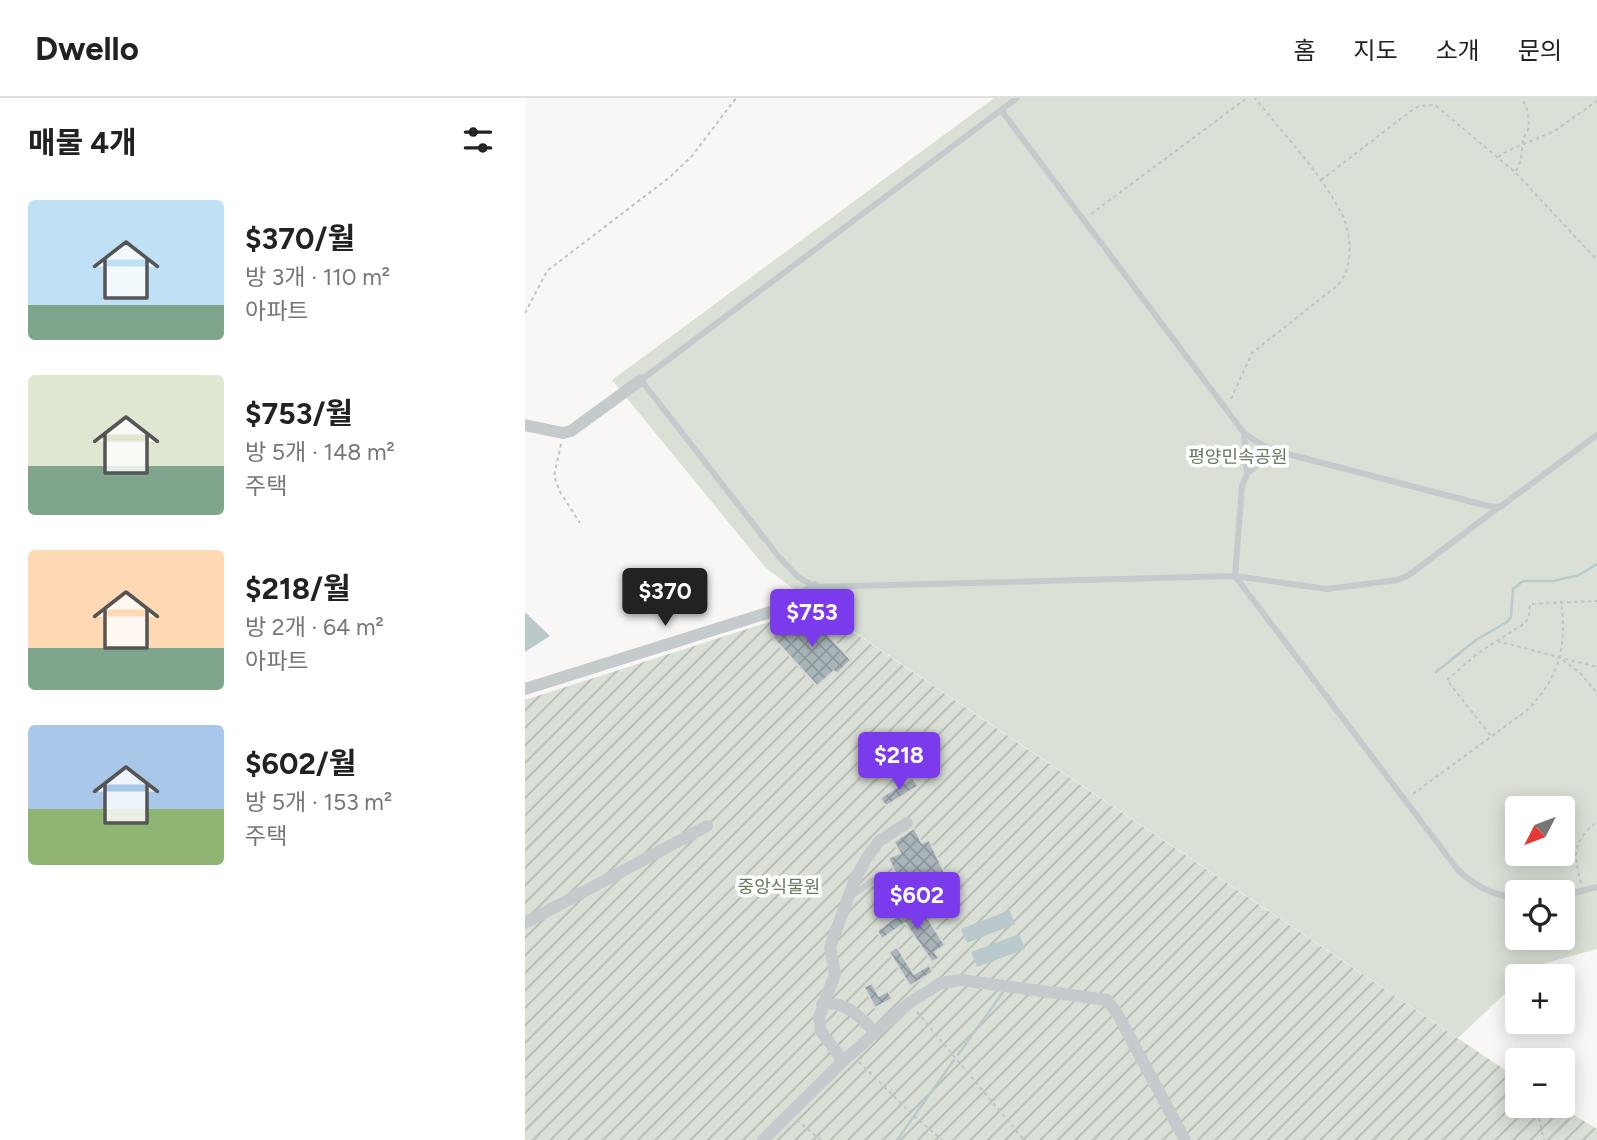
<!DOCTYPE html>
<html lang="ko">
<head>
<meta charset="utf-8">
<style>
  :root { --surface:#fff; --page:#f2f2f2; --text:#222; --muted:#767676; --line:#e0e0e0; --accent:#7c3aed }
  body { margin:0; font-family:Figtree,"Noto Sans KR",sans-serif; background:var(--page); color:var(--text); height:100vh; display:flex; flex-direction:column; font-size:26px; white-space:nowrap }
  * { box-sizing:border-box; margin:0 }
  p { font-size:23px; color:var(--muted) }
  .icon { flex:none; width:38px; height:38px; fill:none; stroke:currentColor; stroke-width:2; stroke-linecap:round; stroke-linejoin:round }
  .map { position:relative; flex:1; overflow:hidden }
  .details { display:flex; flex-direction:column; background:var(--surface); width:525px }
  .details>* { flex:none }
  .needle { width:46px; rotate:228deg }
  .buttons { position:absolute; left:980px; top:698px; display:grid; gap:14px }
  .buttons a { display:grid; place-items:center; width:70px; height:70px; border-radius:7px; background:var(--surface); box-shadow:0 4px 18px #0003; font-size:35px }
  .price { position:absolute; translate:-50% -60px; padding:0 16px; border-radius:7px; background:var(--accent); color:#fff; font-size:23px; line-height:46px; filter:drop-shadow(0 2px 4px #0008) }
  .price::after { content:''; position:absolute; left:50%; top:42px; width:21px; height:16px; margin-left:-10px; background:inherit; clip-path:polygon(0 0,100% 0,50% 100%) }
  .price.on { background:#222; color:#fff }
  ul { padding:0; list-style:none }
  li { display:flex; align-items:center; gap:21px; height:175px; padding:0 28px }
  li span { display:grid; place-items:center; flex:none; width:196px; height:140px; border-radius:7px; color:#555 }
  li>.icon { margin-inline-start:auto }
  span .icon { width:84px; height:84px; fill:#fffc; stroke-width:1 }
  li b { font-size:30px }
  h2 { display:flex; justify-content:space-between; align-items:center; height:84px; padding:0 28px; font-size:30px }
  header { display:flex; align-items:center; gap:42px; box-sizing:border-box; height:98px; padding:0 35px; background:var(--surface); border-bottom:2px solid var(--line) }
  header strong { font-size:33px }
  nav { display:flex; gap:38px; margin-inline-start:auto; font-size:24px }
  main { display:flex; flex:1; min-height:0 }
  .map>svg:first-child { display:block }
  .green { fill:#dae0d5; fill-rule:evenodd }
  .garden { fill:url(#garden-furrows) }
  .water { fill:#bacacc }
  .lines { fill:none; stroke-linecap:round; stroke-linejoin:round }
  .stream { stroke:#bacacc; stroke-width:2.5 }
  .building { fill:url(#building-cross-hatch); stroke:#d9d9d7; stroke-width:2 }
  .path { stroke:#c0c3c5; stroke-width:2; stroke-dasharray:3.5 3.5; stroke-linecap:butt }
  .lane { stroke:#c5cacd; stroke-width:6 }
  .street { stroke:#c5cacd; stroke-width:12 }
  .labels { text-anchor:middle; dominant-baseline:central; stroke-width:7; stroke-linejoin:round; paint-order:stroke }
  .park-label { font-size:18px; fill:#687a60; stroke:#fff }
</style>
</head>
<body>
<header>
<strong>Dwello</strong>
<nav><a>홈</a><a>지도</a><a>소개</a><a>문의</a></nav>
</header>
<main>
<section class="details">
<h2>매물 4개<svg class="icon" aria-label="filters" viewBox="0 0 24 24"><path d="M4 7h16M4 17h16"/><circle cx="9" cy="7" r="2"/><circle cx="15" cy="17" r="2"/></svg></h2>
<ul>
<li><span style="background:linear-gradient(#bfe0f5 75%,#7fa58c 0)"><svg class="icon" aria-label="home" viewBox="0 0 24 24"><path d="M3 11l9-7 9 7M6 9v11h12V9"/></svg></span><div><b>$370/월</b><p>방 3개 · 110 m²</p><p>아파트</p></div></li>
<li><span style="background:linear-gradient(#dfe7d0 65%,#7fa58c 0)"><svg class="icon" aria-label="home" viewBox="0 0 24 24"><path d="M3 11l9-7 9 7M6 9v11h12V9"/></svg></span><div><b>$753/월</b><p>방 5개 · 148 m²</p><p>주택</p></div></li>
<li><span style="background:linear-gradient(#ffd9b3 70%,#7fa58c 0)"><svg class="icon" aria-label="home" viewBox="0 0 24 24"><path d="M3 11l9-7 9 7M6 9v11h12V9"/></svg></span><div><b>$218/월</b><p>방 2개 · 64 m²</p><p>아파트</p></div></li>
<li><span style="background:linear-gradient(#a9c7e8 60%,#8fb573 0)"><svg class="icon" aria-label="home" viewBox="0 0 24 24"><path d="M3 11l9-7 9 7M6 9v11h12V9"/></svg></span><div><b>$602/월</b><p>방 5개 · 153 m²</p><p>주택</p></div></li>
</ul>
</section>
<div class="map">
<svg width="1072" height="1042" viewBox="0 0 1072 1042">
  <defs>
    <pattern id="garden-furrows" width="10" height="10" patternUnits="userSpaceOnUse" patternTransform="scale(1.75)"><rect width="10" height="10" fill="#dae0d5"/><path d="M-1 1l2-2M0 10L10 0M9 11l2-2" fill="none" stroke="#b4bab2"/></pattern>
    <pattern id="building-cross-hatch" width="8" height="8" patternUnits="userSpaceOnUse" patternTransform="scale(1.75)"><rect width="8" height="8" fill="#a9b5b9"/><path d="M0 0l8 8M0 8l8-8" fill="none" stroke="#8d989c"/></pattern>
  </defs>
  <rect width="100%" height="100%" fill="#f8f7f5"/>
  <path class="green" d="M469 0H1072V851L1021 865 1000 878H992V884L933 940 292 509 240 469 87 282ZM992 710H1038V756H992ZM992 794H1038V840H992Z"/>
  <path class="garden" d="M291 509 992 980V1008H1034L1072 1031V1042H0V602Z"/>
  <path class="water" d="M0 514 25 538 0 554Z
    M485 812 490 826 442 845 436 831Z
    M494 836 500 851 452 869 446 854Z"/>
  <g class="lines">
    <path class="stream" d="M911 574 951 542 982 524 986 519 988 491 998 483H1028L1054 477 1072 466
      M433 957 478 894
      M372 1042 429 962"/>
  </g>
  <path class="building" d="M281 513 326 562 312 576 309 573 292 588 247 539 261 526 264 529Z
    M387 680 393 688 361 708 355 700Z
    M389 730 397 745 404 742 420 775 380 794 363 760 375 755 369 744Z
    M380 812 383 816 389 812 396 822 401 818 420 847 410 854 414 860 407 864 380 825 357 841 352 833Z
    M372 849 389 876 404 867 408 874 385 888 364 854Z
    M347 885 354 898 363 893 367 901 350 910 339 889Z"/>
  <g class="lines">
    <path class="path" d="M973 59 984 52 1028 34 1072 3
      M991 73 996 62 998 41 1004 30 1003 14 997 0
      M796 82 886 13 894 8 910 7 990 74 1072 162
      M566 116 722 0
      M0 215 22 173 145 79 167 58 211 0
      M706 301 727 255 813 187C829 168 827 136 816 114 794 73 759 37 730 0
      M36 346 29 378 35 394 55 425
      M972 543 1072 569
      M1038 562 1056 576 1072 595
      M965 637 922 582 953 555 1000 525 1004 519 1005 506 1072 503
      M888 696 1001 613C1035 580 1042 548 1036 503
      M1056 785C1048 754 1047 746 1072 723
      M392 914 499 1042
      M334 964 389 1018 417 1042
      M1014 1020 1019 1042
      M272 1022 296 1042"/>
    <path class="lane" d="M492 0 116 282 254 459 273 479 290 489 710 478 717 388 722 376 719 335
      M476 12 719 335 737 347 755 354 963 408 975 409 1072 337
      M723 375 740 360 754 354
      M710 478 933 772C950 788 969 798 992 800
      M710 478 802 491 872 482 884 477 974 409
      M328 797 347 783 368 779
      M1038 798 1072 789"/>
    <path class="street" d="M0 327 38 335 46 333 116 282
      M0 591 255 511 290 489
      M0 825 182 728
      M297 906C320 902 335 919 350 934
      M318 963 296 933 294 919 310 876 305 849 330 781 342 760 354 743 382 725
      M238 1042 318 963 384 905 416 885 436 882 582 902 592 915 660 1042"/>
  </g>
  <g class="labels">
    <g class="park-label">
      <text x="713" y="359">평양민속공원</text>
      <text x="254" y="789">중앙식물원</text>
    </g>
  </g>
</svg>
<div class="buttons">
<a><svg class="needle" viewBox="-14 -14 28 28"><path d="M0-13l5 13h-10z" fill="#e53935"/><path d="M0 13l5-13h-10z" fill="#767676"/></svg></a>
<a><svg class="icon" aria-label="locate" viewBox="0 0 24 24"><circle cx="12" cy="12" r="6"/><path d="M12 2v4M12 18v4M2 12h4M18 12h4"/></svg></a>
<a>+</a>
<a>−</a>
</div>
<b class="price on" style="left:140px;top:530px">$370</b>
<b class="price" style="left:287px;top:551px">$753</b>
<b class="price" style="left:374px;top:694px">$218</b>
<b class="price" style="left:392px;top:834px">$602</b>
</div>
</main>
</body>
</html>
